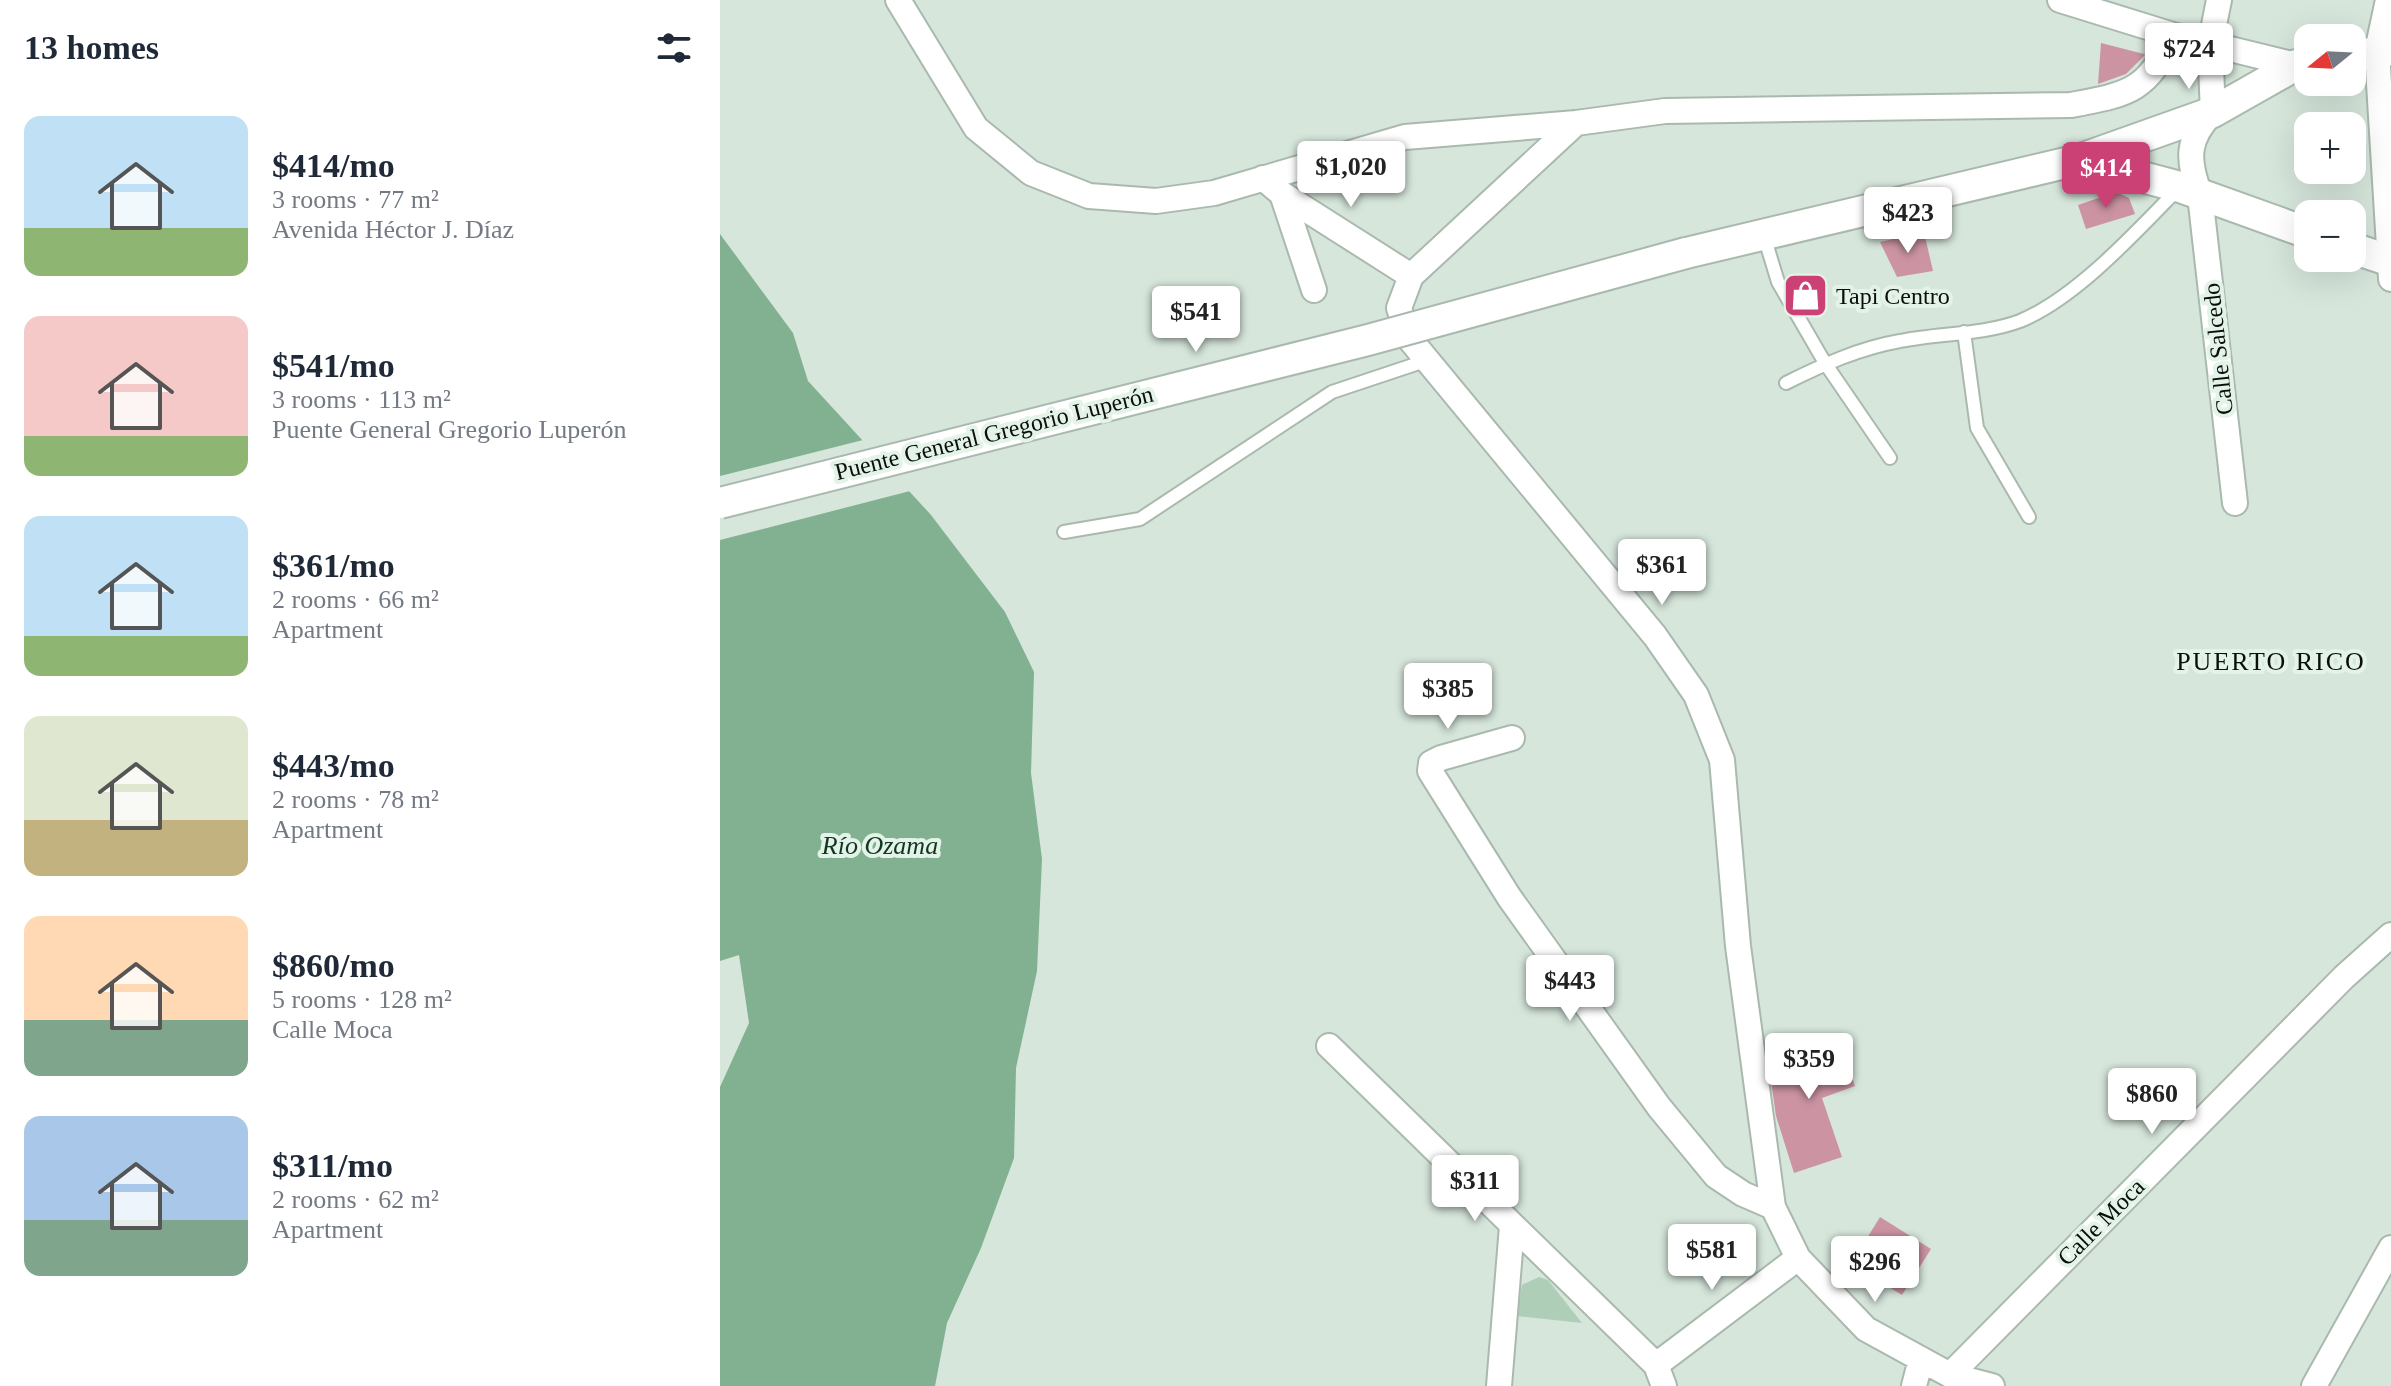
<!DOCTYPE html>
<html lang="en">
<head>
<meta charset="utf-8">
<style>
  :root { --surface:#fff; --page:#f6f6f7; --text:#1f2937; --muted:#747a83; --accent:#cb4075 }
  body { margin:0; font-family:"Times New Roman",serif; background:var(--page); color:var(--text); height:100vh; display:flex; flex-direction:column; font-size:30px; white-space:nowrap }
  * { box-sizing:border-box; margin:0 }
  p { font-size:26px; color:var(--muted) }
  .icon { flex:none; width:44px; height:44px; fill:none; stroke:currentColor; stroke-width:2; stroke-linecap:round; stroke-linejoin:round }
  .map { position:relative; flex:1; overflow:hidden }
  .side { display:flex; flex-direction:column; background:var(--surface); width:720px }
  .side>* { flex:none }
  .needle { width:52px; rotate:252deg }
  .tools { position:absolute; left:1574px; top:24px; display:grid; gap:16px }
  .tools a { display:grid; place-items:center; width:72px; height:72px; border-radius:16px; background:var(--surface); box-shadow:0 8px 32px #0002; font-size:40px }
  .price { position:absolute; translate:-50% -68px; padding:0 18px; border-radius:8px; background:#fff; color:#222; font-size:26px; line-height:52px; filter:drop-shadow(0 2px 4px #0008) }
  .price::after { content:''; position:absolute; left:50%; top:48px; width:24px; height:18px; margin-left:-12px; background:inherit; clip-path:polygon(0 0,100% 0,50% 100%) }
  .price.current { background:var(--accent); color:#fff }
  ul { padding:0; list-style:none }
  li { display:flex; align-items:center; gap:24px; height:200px; padding:0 24px }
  li span { display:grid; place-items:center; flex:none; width:224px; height:160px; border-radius:16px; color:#555 }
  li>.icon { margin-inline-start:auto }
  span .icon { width:96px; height:96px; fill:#fffc; stroke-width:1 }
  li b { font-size:34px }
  h2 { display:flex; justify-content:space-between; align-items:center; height:96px; padding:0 24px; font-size:34px }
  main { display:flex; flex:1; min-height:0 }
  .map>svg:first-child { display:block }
  .green { fill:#afceb8 }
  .water { fill:#81b190 }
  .pier { fill:#d6e6db }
  .building { fill:#cc94a3 }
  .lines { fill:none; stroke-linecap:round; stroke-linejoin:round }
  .service-casing { stroke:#aab9ae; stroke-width:16 }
  .minor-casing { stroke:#aab9ae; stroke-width:28 }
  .tertiary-casing { stroke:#aab9ae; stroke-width:34 }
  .service { stroke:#fff; stroke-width:12 }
  .minor { stroke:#fff; stroke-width:24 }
  .tertiary { stroke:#fff; stroke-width:30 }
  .tertiary-bridge-casing { stroke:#aab9ae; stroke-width:34; stroke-linecap:butt }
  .tertiary-bridge { stroke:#fff; stroke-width:30 }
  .labels { text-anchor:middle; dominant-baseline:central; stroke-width:8; stroke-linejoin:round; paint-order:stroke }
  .poi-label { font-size:24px; fill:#0a0f0b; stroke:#e4f3e8; text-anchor:start }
  .street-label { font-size:24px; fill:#0a0f0b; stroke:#e4f3e8 }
  .neighbourhood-label { font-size:26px; letter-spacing:2px; fill:#0a0f0b; stroke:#e4f3e8 }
  .water-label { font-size:26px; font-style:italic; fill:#103720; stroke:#e4f3e8 }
</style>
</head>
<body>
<main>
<section class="side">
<h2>13 homes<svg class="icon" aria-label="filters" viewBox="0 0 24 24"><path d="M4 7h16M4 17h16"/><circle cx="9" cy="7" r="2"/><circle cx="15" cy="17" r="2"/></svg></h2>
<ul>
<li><span style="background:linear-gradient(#bfe0f5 70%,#8fb573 0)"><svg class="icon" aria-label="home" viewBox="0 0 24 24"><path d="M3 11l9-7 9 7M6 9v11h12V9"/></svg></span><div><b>$414/mo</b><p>3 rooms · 77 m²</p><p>Avenida Héctor J. Díaz</p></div></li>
<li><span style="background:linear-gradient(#f6c9c9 75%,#8fb573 0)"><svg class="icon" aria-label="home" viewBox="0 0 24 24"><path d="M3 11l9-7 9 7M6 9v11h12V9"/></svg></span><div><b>$541/mo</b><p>3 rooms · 113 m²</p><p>Puente General Gregorio Luperón</p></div></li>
<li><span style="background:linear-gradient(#bfe0f5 75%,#8fb573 0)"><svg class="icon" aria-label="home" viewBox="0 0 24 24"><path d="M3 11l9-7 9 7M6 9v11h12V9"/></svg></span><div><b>$361/mo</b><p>2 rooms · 66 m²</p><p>Apartment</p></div></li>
<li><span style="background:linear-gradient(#dfe7d0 65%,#c2b280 0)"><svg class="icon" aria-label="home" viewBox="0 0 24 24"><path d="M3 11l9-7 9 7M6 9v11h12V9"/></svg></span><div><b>$443/mo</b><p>2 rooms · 78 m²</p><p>Apartment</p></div></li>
<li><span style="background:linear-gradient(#ffd9b3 65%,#7fa58c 0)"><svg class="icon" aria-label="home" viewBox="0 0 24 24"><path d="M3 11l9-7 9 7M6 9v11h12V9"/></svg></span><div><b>$860/mo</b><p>5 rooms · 128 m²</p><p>Calle Moca</p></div></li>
<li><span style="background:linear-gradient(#a9c7e8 65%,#7fa58c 0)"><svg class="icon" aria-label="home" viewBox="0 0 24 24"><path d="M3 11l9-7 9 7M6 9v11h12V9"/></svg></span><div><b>$311/mo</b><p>2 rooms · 62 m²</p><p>Apartment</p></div></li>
</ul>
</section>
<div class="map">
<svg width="1671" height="1386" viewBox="0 0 1671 1386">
  <rect width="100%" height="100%" fill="#d6e6db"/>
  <path class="green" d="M819 1277 828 1280 862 1323 797 1316 802 1285Z"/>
  <path class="water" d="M0 234 73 333 88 381 211 515 285 612 314 672 311 773 322 859 317 971 296 1068 294 1158 261 1248 227 1323 215 1386H0V1087L29 1023 19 955 0 961Z"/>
  <path class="pier" d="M147 439 194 490 0 540V476Z"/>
  <path class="building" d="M1381 43 1424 54 1425 55 1406 74 1378 84Z
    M1396 192 1409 198 1415 214 1366 229 1358 205Z
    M1204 232 1213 271 1177 277 1160 242Z
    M1118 1037 1135 1086 1102 1098 1122 1157 1074 1173 1056 1116 1048 1060Z
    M1160 1217 1211 1249 1182 1295 1131 1264Z"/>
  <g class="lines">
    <defs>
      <path id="service" d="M1044 236 1058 282 1105 363 1170 458
        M1244 332 1257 428 1309 517
        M1066 383C1102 365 1140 348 1180 341 1218 333 1263 335 1300 321 1356 298 1415 233 1458 189
        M344 532 420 519 612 392 705 361"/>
      <path id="minor" d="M178 0 256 128 311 173 369 196 436 201 494 193 685 137 856 123 945 111 1351 105C1409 94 1427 92 1453 35
        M1340 0 1453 35 1576 65
        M1499 0 1490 45 1493 112C1466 139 1467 160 1480 195L1515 503
        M1668 0 1657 51 1671 279
        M856 123 691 276 679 308 688 337 935 636 976 695 1002 760 1018 946 1053 1207 1078 1258 1146 1329 1230 1375 1272 1386
        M543 178 562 194 691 276
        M562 194 594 290
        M792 738 721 758 711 763 710 771 789 897 939 1107 996 1176 1023 1194 1053 1207
        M609 1046 936 1365 944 1386
        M936 1365 1078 1258
        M1230 1375 1624 977 1671 935
        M779 1386 792 1226
        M1194 1386 1201 1359
        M1594 1386 1671 1248"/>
      <path id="tertiary" d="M1632 56 1671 50
        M1358 160 1460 187 1588 233
        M1632 248 1671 261
        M966 253 1358 160 1493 112 1576 65 1588 63"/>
    </defs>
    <use href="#service" class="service-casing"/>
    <use href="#minor" class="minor-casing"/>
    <use href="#tertiary" class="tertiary-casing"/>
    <use href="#service" class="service"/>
    <use href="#minor" class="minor"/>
    <use href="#tertiary" class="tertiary"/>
    <defs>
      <path id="tertiary-bridge" d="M0 503 648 340 966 253"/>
    </defs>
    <use href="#tertiary-bridge" class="tertiary-bridge-casing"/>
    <use href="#tertiary-bridge" class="tertiary-bridge"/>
  </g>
  <defs>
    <symbol id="shop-square" viewBox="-11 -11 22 22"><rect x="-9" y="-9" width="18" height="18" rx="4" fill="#cb4075" stroke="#e4f3e8"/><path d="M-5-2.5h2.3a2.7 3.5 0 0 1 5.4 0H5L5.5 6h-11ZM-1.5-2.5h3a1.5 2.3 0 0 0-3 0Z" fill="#fff"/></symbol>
  </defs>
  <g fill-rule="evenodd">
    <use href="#shop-square" x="1060" y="270" width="51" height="51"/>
  </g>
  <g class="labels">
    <g class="poi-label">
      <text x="1116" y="296">Tapi Centro</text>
    </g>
    <g class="street-label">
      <text transform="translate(1498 349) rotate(-96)">Calle Salcedo</text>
      <text transform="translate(274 433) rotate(-14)">Puente General Gregorio Luperón</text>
      <text transform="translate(1381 1222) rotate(-45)">Calle Moca</text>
    </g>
    <g class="neighbourhood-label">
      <text x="1551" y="661">PUERTO RICO</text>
    </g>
    <g class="water-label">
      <text x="160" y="845">Río Ozama</text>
    </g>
  </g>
</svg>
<div class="tools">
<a><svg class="needle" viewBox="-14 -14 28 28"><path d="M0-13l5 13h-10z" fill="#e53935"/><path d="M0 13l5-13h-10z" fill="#747a83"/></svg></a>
<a>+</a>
<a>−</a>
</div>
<b class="price" style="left:1469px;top:91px">$724</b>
<b class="price" style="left:631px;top:209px">$1,020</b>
<b class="price current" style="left:1386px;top:210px">$414</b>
<b class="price" style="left:1188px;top:255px">$423</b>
<b class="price" style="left:476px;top:354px">$541</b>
<b class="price" style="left:942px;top:607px">$361</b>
<b class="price" style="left:728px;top:731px">$385</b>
<b class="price" style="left:850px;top:1023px">$443</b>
<b class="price" style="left:1089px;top:1101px">$359</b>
<b class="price" style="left:1432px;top:1136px">$860</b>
<b class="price" style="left:755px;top:1223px">$311</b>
<b class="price" style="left:992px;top:1292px">$581</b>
<b class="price" style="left:1155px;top:1304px">$296</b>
</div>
</main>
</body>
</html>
